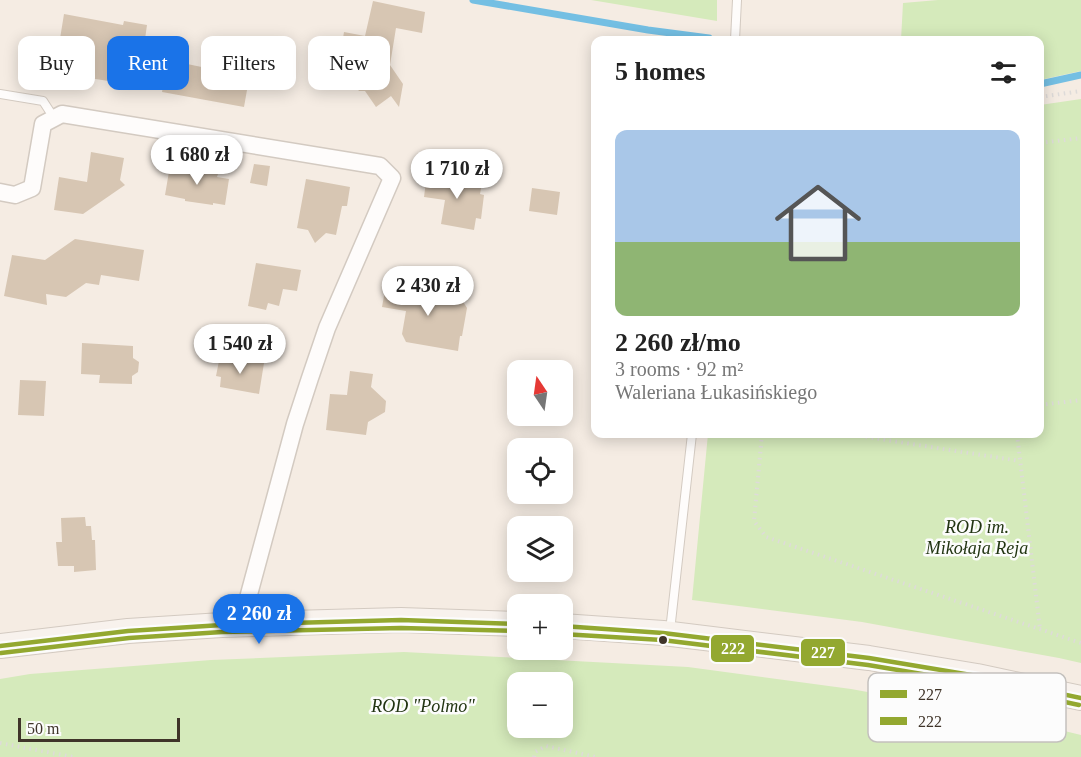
<!DOCTYPE html>
<html lang="en">
<head>
<meta charset="utf-8">
<style>
  :root { --surface:#fff; --page:#f2f2f2; --text:#222; --muted:#767676; --line:#e0e0e0; --accent:#1a73e8 }
  body { margin:0; font-family:Georgia,serif; background:var(--page); color:var(--text); height:100vh; display:flex; flex-direction:column; font-size:22px; white-space:nowrap }
  * { box-sizing:border-box; margin:0 }
  p { font-size:20px; color:var(--muted) }
  .icon { flex:none; width:33px; height:33px; fill:none; stroke:currentColor; stroke-width:2; stroke-linecap:round; stroke-linejoin:round }
  .map { position:relative; flex:1; overflow:hidden }
  .side { position:absolute; left:591px; top:36px; width:453px; height:402px; display:flex; flex-direction:column; background:var(--surface); border-radius:12px; box-shadow:0 3px 15px #0003 }
  .side>* { flex:none }
  .banner { position:absolute; left:18px; top:36px; width:483px; height:54px; display:flex; gap:12px }
  .needle { width:39px; rotate:347deg }
  .controls { position:absolute; left:507px; top:360px; display:grid; gap:12px }
  .controls a { display:grid; place-items:center; width:66px; height:66px; border-radius:12px; background:var(--surface); box-shadow:0 3px 15px #0003; font-size:30px }
  .scale { position:absolute; left:18px; bottom:15px; width:162px; box-sizing:border-box; padding-left:6px; border:3px solid #3f3429; border-top:0; font-size:16px; line-height:21px; white-space:nowrap; color:#3f3429; -webkit-text-stroke:4px #fcfcfc; paint-order:stroke }
  .price { position:absolute; translate:-50% -51px; padding:0 14px; border-radius:21px; background:#fff; color:#222; font-size:20px; line-height:39px; filter:drop-shadow(0 2px 3px #0008) }
  .price::after { content:''; position:absolute; left:50%; top:36px; width:18px; height:14px; margin-left:-9px; background:inherit; clip-path:polygon(0 0,100% 0,50% 100%) }
  .price.on { background:var(--accent); color:#fff }
  ul { padding:0; list-style:none }
  li { display:grid; align-content:center; gap:12px; height:318px; padding:0 24px }
  li+li { border-top:2px solid var(--line) }
  li span { display:grid; place-items:center; height:186px; border-radius:12px; color:#555 }
  li>.icon { margin-inline-start:auto }
  span .icon { width:108px; height:108px; fill:#fffc; stroke-width:1 }
  li b { font-size:26px }
  h2 { display:flex; justify-content:space-between; align-items:center; height:72px; padding:0 24px; font-size:26px }
  .pill { padding:0 21px; border-radius:12px; background:var(--surface); box-shadow:0 3px 15px #0003; font-size:21px; line-height:54px }
  .pill.on { background:var(--accent); color:#fff }
  .map>svg:first-child { display:block }
  .green { fill:#d5eabb; fill-rule:evenodd }
  .lines { fill:none; stroke-linecap:round; stroke-linejoin:round }
  .stream { stroke:#74bfe3; stroke-width:7 }
  .building { fill:#d7c6b3 }
  .lane-casing { stroke:#d3cac1; stroke-width:10 }
  .street-casing { stroke:#d3cac1; stroke-width:19 }
  .secondary-casing { stroke:#d3cac1; stroke-width:26 }
  .path { stroke:#dedbd9; stroke-width:4; stroke-dasharray:1.5 4.5; stroke-linecap:butt }
  .lane { stroke:#fefcfb; stroke-width:8 }
  .street { stroke:#fefcfb; stroke-width:16 }
  .secondary { stroke:#f8f2ed; stroke-width:24 }
  .bus-1-casing { stroke:#fcfcfc; stroke-width:9 }
  .bus-2-casing { stroke:#fcfcfc; stroke-width:9 }
  .bus-1 { stroke:#93a830; stroke-width:4.5 }
  .bus-2 { stroke:#93a830; stroke-width:4.5 }
  .bus-dot { fill:#3f3429; stroke:#fcfcfc; stroke-width:2 }
  .labels { text-anchor:middle; dominant-baseline:central; stroke-width:5; stroke-linejoin:round; paint-order:stroke }
  .park-label { font-size:18px; font-style:italic; fill:#223512; stroke:#fcfcfc }
  .key { fill:#fcfcfc; stroke:#c3c0bd; stroke-width:1.5 }
  .key-label { font-size:16px; fill:#3f3429 }
  .line-badge { stroke:#fcfcfc; stroke-width:2 }
  .badge-label { font-size:16px; text-anchor:middle; font-weight:bold; fill:#fff }
</style>
</head>
<body>
<div class="map">
<svg width="1081" height="757" viewBox="0 0 1081 757">
  <rect width="100%" height="100%" fill="#f5ece3"/>
  <path class="green" d="M591 0H717V21Z
    M938 0H1081V71L1040 80V40H901L903 3Z
    M1081 99V663L1059 658 862 622 692 600 708 434H1040V105Z
    M404 652 688 667 851 689 1011 718 1081 735V757H0V679L30 674 211 660ZM518 682H562V728H518Z"/>
  <g class="lines">
    <path class="stream" d="M473 0 648 30 709 38
      M1040 84 1081 75"/>
  </g>
  <path class="building" d="M373 1 425 12 422 33 396 28 390 65 403 84 399 107 391 96 376 107 365 91H359L351 80 352 74 344 62 337 61 340 38H343L344 32 365 36Z
    M64 14 123 25 124 21 147 25 144 46 122 42 115 82 89 78 92 61 88 60 89 56 58 51Z
    M168 60 216 70V67L250 73 244 107 162 92Z
    M91 152 124 158 120 180 125 185 83 214 54 210 59 177 87 182Z
    M254 164 270 166 267 186 250 183Z
    M170 166 218 174 217 177 229 179 225 205 213 203V205L185 201V199L165 195Z
    M427 174 482 183 480 194 484 195 481 219 476 218 474 230 441 224 445 200 424 197Z
    M306 179 350 187 347 206H342L336 235 326 233 315 243 308 230 297 228Z
    M532 188 560 192 557 215 529 211Z
    M75 239 144 250 139 281 101 275 99 285 86 283 66 297 46 294 47 305 4 296 12 255 45 260Z
    M256 263 301 270 297 291 283 289 279 306 268 303 266 310 248 306Z
    M386 285 454 297V298L462 300 467 308 462 336H460L458 351 406 342 402 334 406 311 382 307Z
    M82 343 133 346V358L139 362 138 372 132 376V384L99 383 100 375 81 374Z
    M220 356 264 363 259 394 220 387 221 377 216 376Z
    M350 371 373 374 371 387 386 401 385 412 368 422 366 435 326 430 330 394 347 395Z
    M20 380 46 381 44 416 18 415Z
    M85 517 86 526H91L92 540H95L96 570 74 572V566H58L56 542H62L61 518Z"/>
  <g class="lines">
    <defs>
      <path id="lane" d="M735 40 737 0
        M0 94 43 101 54 118
        M670 631 692 434"/>
      <path id="street" d="M0 192 15 195 32 188 43 124 62 114 380 166 392 178 327 328 310 378 295 424 241 624"/>
      <path id="secondary" d="M562 626 663 633 869 658 977 676 1081 698
        M0 646 128 631 222 625 401 620 518 624"/>
    </defs>
    <use href="#lane" class="lane-casing"/>
    <use href="#street" class="street-casing"/>
    <use href="#secondary" class="secondary-casing"/>
    <path class="path" d="M1040 97 1081 91
      M1040 143 1081 138
      M1040 405 1081 400
      M762 434 754 521 766 537 1081 643
      M848 434 1020 461
      M1017 434 1040 629
      M0 743 73 757
      M534 757 535 752 546 746 596 757"/>
    <use href="#lane" class="lane"/>
    <use href="#street" class="street"/>
    <use href="#secondary" class="secondary"/>
    <defs>
      <path id="bus-1" d="M562 626 663 633 869 658 977 676 1081 698
        M0 646 128 631 222 625 401 620 518 624"/>
      <path id="bus-2" d="M562 634 662 640 868 665 976 683 1079 705
        M1 653 129 638 222 632 401 628 518 631"/>
    </defs>
    <use href="#bus-1" class="bus-1-casing"/>
    <use href="#bus-2" class="bus-2-casing"/>
    <use href="#bus-1" class="bus-1"/>
    <use href="#bus-2" class="bus-2"/>
  </g>
  <circle class="bus-dot" cx="663" cy="640" r="5"/>
  <g class="labels">
    <g class="park-label">
      <text x="977" y="527">ROD im.<tspan x="977" dy="21">Mikołaja Reja</tspan></text>
      <text x="423" y="706">ROD "Polmo"</text>
    </g>
  </g>
  <rect x="868" y="673" width="198" height="69" rx="9" class="key"/>
  <rect x="880" y="690" width="27" height="8" fill="#93a830"/>
  <rect x="880" y="717" width="27" height="8" fill="#93a830"/>
  <g class="key-label">
    <text x="918" y="700">227</text>
    <text x="918" y="727">222</text>
  </g>
  <g class="line-badge">
    <rect x="710" y="634" width="45" height="29" rx="6" fill="#93a830"/>
    <rect x="800" y="638" width="46" height="29" rx="6" fill="#93a830"/>
  </g>
  <g class="badge-label">
    <text x="733" y="654">222</text>
    <text x="823" y="658">227</text>
  </g>
</svg>
<div class="controls">
<a><svg class="needle" viewBox="-14 -14 28 28"><path d="M0-13l5 13h-10z" fill="#e53935"/><path d="M0 13l5-13h-10z" fill="#767676"/></svg></a>
<a><svg class="icon" aria-label="locate" viewBox="0 0 24 24"><circle cx="12" cy="12" r="6"/><path d="M12 2v4M12 18v4M2 12h4M18 12h4"/></svg></a>
<a><svg class="icon" aria-label="layers" viewBox="0 0 24 24"><path d="M12 4l9 5-9 5-9-5zM3 14l9 5 9-5"/></svg></a>
<a>+</a>
<a>−</a>
</div>
<div class="scale">50 m</div>
<b class="price" style="left:197px;top:186px">1 680 zł</b>
<b class="price" style="left:457px;top:200px">1 710 zł</b>
<b class="price" style="left:428px;top:317px">2 430 zł</b>
<b class="price" style="left:240px;top:375px">1 540 zł</b>
<b class="price on" style="left:259px;top:645px">2 260 zł</b>
<div class="banner">
<a class="pill">Buy</a>
<a class="pill on">Rent</a>
<a class="pill">Filters</a>
<a class="pill">New</a>
</div>
<section class="side">
<h2>5 homes<svg class="icon" aria-label="filters" viewBox="0 0 24 24"><path d="M4 7h16M4 17h16"/><circle cx="9" cy="7" r="2"/><circle cx="15" cy="17" r="2"/></svg></h2>
<ul>
<li><span style="background:linear-gradient(#a9c7e8 60%,#8fb573 0)"><svg class="icon" aria-label="home" viewBox="0 0 24 24"><path d="M3 11l9-7 9 7M6 9v11h12V9"/></svg></span><div><b>2 260 zł/mo</b><p>3 rooms · 92 m²</p><p>Waleriana Łukasińskiego</p></div></li>
</ul>
</section>
</div>
</body>
</html>
